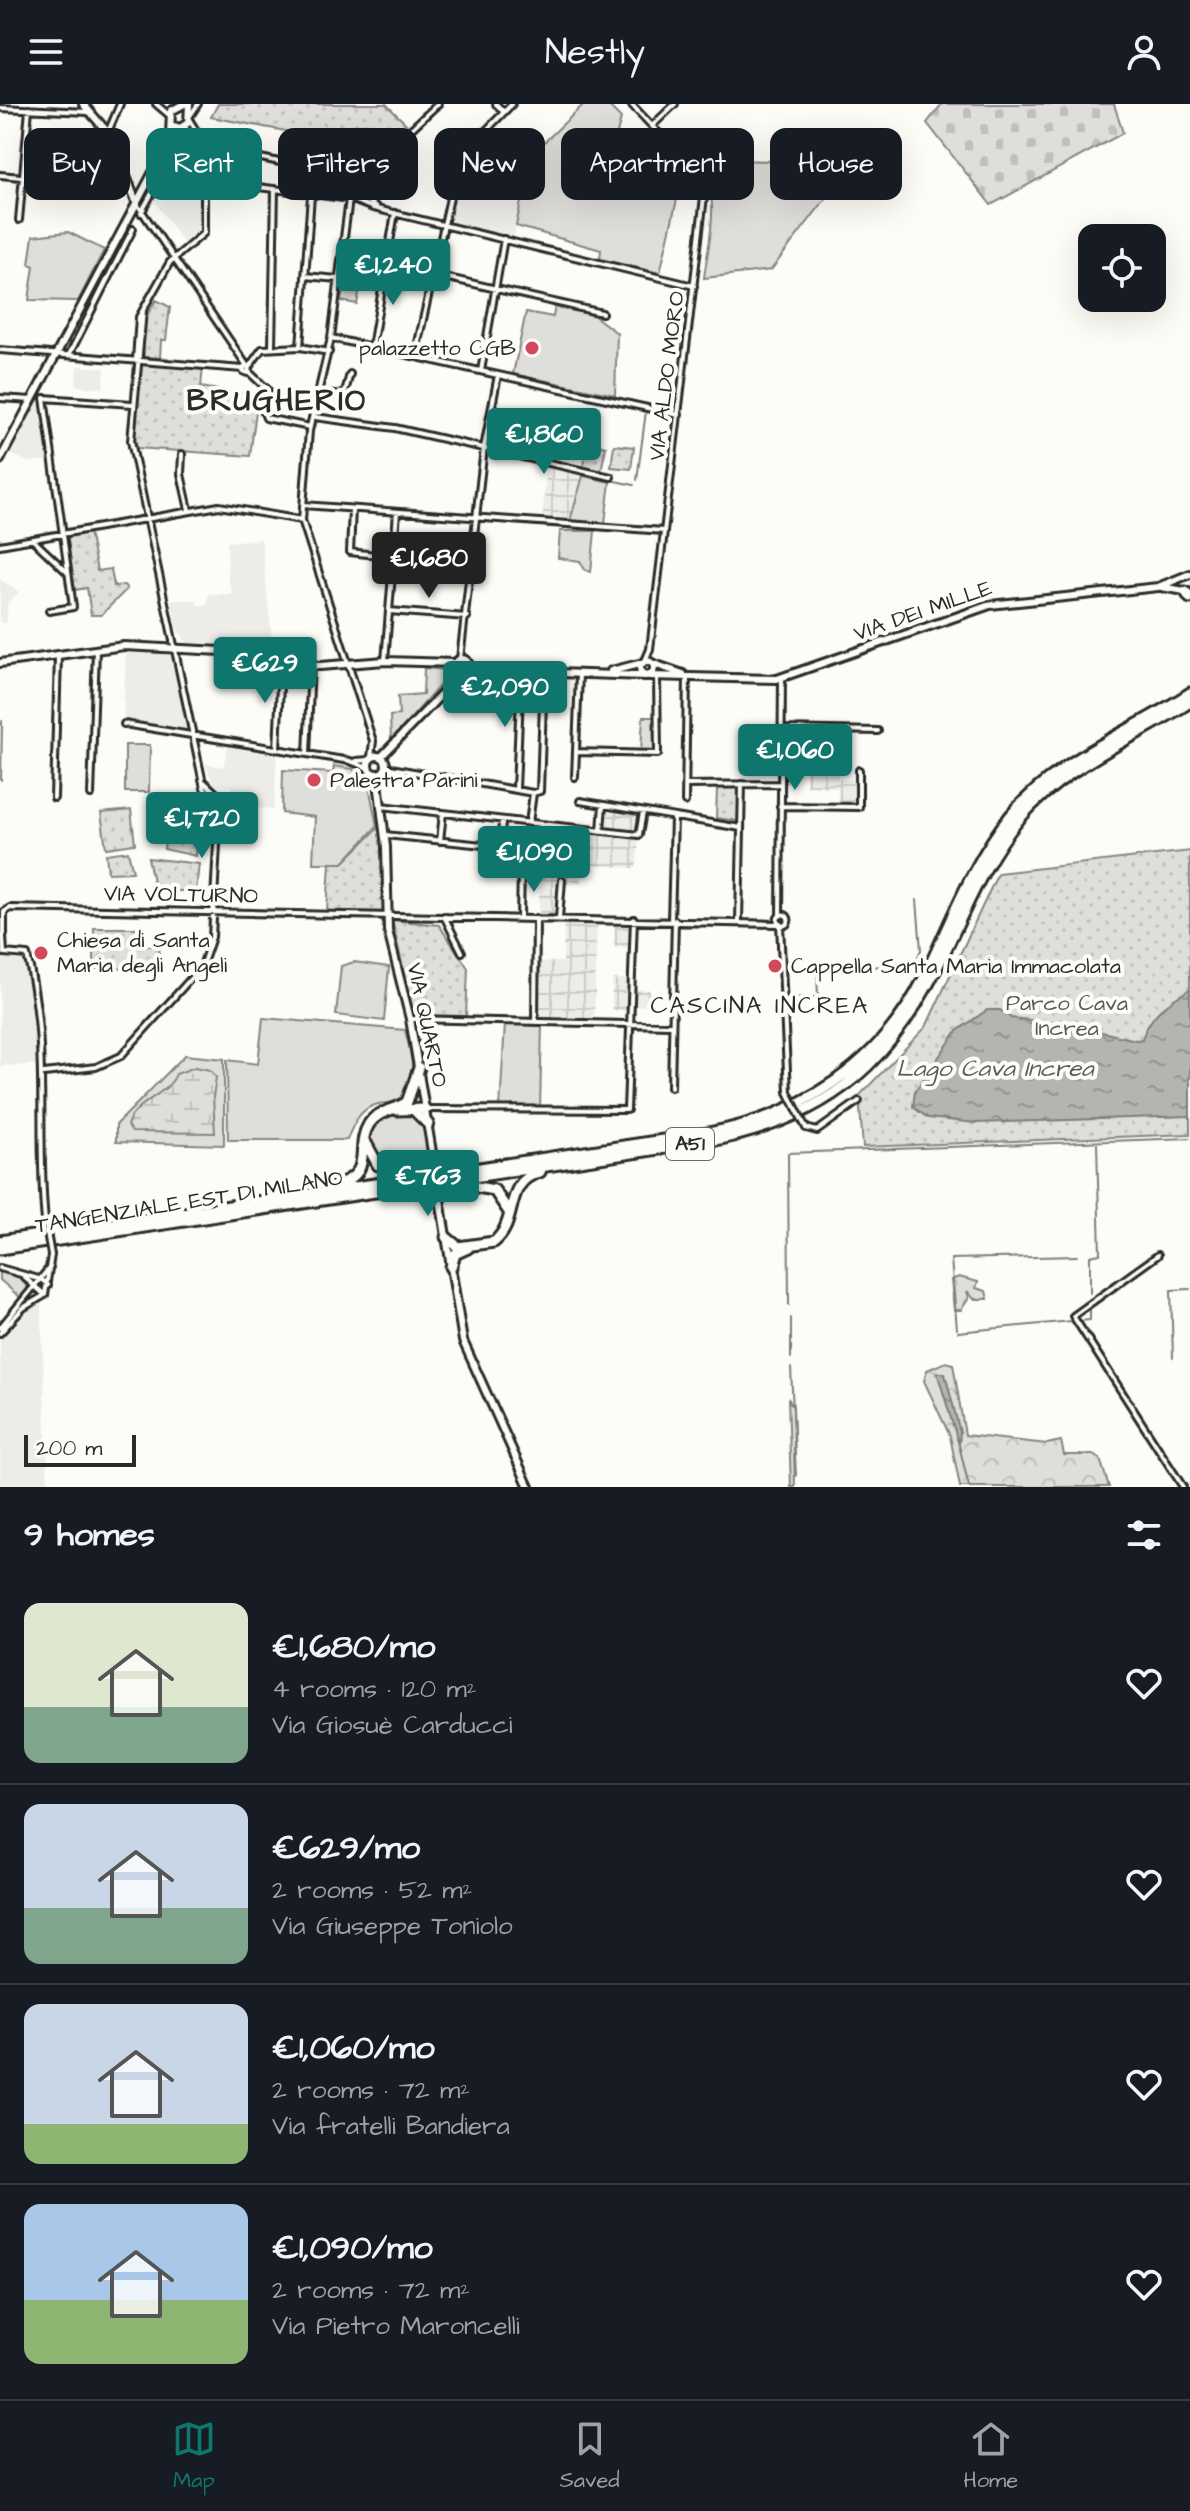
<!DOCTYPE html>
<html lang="en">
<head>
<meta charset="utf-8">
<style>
  :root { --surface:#171b24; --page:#20242c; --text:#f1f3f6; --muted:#9ea1a6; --line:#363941; --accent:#0f766e }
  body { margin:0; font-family:"Architects Daughter",sans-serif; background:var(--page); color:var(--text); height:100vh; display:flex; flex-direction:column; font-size:30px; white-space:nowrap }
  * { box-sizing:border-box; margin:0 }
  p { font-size:26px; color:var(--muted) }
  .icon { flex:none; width:44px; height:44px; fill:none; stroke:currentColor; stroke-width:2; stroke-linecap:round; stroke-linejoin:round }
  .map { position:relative; height:1383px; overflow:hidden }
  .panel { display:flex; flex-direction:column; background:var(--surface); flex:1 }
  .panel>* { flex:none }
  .top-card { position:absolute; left:24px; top:24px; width:1142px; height:72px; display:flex; gap:16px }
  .tools { position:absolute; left:1078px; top:120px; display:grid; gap:16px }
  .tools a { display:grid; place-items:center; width:88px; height:88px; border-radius:16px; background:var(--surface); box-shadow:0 8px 32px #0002; font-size:40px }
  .scale { position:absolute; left:24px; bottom:20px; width:112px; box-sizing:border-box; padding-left:8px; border:4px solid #2b2b2b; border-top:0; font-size:22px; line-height:28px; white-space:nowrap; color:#2b2b2b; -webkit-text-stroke:6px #fdfcf7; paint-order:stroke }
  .price { position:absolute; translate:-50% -68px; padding:0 18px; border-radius:8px; background:var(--accent); color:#fff; font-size:26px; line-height:52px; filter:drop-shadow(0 2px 4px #0008) }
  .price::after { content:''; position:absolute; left:50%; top:48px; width:24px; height:18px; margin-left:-12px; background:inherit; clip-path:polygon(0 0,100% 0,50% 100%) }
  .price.selected { background:#222; color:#fff }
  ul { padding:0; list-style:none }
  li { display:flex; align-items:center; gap:24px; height:200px; padding:0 24px }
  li+li { border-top:2px solid var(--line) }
  li span { display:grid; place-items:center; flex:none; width:224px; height:160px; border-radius:16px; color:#555 }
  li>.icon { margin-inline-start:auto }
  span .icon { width:96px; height:96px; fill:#fffc; stroke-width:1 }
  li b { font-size:34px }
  h2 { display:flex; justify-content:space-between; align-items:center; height:96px; padding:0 24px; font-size:34px }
  .tag { padding:0 28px; border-radius:16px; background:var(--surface); box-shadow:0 8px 32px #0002; font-size:28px; line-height:72px }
  .tag.selected { background:var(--accent); color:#fff }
  header { display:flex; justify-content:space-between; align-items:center; height:104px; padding:0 24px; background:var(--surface); font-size:36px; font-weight:600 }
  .tabs { display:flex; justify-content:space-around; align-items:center; height:112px; border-top:2px solid var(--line); background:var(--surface); font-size:22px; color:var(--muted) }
  .tabs a { display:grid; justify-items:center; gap:4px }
  .tabs .selected { color:var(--accent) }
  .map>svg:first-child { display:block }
  .built { fill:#edece8 }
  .industrial { fill:url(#industrial-grid) }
  .green { fill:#dfdeda; stroke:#858482; stroke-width:2 }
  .forest { fill:url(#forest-crowns); stroke:#858482; stroke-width:2 }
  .wetland { fill:url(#wetland-marsh); stroke:#858482; stroke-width:2 }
  .cemetery { fill:url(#cemetery-stones); stroke:#858482; stroke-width:2 }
  .park { fill:url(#park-dots); stroke:#858482; stroke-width:2 }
  .water { fill:url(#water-ripples); stroke:#7e7d7b; stroke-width:2 }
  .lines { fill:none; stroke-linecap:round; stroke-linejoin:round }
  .stream { stroke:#7e7d7b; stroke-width:2 }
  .canal { stroke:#b5b4b1; stroke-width:4 }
  .street-casing { stroke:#2b2b2b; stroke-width:10 }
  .secondary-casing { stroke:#2b2b2b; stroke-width:12 }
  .highway-casing { stroke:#2b2b2b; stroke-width:15 }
  .street { stroke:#fdfcf7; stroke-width:4 }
  .secondary { stroke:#fdfcf7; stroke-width:6 }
  .highway { stroke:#fdfcf7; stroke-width:9 }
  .street-bridge-casing { stroke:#2b2b2b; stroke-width:10; stroke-linecap:butt }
  .secondary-bridge-casing { stroke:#2b2b2b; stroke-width:12; stroke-linecap:butt }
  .street-bridge { stroke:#fdfcf7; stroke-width:4 }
  .secondary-bridge { stroke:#fdfcf7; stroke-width:6 }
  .poi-dot { fill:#d1495b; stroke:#fdfcf7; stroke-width:3 }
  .labels { text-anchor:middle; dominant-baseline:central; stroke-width:8; stroke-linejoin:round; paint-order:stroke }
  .shield { fill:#fdfcf7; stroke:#6a6a68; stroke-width:2 }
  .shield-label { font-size:20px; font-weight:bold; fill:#2b2b2b }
  .poi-label { font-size:22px; fill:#2b2b2b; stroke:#fdfcf7; text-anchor:start }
  .street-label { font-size:22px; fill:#2b2b2b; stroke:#fdfcf7 }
  .park-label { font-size:22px; fill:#585857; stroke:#fdfcf7 }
  .neighbourhood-label { font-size:24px; letter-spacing:2px; fill:#2b2b2b; stroke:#fdfcf7 }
  .water-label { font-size:24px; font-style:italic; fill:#5b5b5a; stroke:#fdfcf7 }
  .district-label { font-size:30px; font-weight:bold; letter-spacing:2px; fill:#2b2b2b; stroke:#fdfcf7 }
</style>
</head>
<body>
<header><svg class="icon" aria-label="menu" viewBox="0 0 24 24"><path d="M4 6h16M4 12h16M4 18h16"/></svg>Nestly<svg class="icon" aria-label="person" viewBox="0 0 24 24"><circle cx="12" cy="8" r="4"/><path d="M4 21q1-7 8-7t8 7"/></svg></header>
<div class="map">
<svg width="1190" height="1383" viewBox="0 0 1190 1383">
  <defs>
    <pattern id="industrial-grid" width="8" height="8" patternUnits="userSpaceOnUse" patternTransform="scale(2)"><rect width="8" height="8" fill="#edece8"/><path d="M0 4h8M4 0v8" fill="none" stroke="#cbcbc7"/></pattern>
    <pattern id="forest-crowns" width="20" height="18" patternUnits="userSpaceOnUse" patternTransform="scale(2)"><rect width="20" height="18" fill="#dfdeda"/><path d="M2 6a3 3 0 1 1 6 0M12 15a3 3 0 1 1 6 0" fill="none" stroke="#c0bfbb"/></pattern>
    <pattern id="wetland-marsh" width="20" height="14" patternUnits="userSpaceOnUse" patternTransform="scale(2)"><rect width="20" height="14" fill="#dfdeda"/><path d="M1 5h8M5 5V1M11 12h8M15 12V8" fill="none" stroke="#c0bfbb"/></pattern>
    <pattern id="cemetery-stones" width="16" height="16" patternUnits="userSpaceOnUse" patternTransform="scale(2)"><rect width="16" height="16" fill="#dfdeda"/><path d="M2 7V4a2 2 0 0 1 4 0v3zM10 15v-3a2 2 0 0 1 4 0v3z" fill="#c0bfbb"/></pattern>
    <pattern id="park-dots" width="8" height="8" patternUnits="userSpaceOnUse" patternTransform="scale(2)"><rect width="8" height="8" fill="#dfdeda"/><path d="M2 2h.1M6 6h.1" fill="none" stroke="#c0bfbb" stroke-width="1.8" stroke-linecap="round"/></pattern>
    <pattern id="water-ripples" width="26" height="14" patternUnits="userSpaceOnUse" patternTransform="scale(2)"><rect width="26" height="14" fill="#b5b4b1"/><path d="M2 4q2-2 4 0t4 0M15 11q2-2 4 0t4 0" fill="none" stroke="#939390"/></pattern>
  </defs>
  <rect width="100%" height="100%" fill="#fdfcf7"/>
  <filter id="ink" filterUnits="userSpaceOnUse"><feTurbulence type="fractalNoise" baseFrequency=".0125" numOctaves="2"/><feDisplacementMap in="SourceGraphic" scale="16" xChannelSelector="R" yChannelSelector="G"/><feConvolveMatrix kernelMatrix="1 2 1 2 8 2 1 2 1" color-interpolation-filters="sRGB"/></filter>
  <g filter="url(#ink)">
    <path class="built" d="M187 34 203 45 200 132 185 142 154 96Z
      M485 79 522 88 513 136 446 120 455 84 482 90Z
      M77 262 105 264 103 284 76 282Z
      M37 293 41 295 50 356 29 358 5 348Z
      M261 435 274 553 222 542 188 540 177 525 171 496H197V501H206L209 490H233L228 475 227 438Z
      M0 475 19 488 7 500V518L0 519Z
      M126 543 160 545 174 554 193 636 123 623Z
      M228 643 277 651 274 705 231 701V682L213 681 206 660 223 663Z
      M0 853 27 856 34 904 35 961 0 962Z
      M38 1198 41 1201 48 1383H0V1234L21 1209Z"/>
    <path class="industrial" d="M547 363 583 372 570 417 542 415Z
      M838 639V675L858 676V702L838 701V684L806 681V661H782V644Z
      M604 702 642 708 636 764 583 761 581 780H565L563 813H539L540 750 557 751V724L601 728Z
      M564 815 597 816 594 921 537 919 538 858H563Z
      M615 816 633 817 632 844 614 843Z
      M612 875H633V885L650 886V902H633V907L612 906Z"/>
    <path class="green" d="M584 0H607L621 14 611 53 596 51 622 57 624 51 684 65 660 169 600 155 601 146 516 122 523 88 460 70 476 41 488 38 532 50Z
      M694 55 853 59 771 166 704 174C709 133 724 89 694 55Z
      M68 128 104 146 78 197 29 196 34 162 29 160 33 132Z
      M346 170 362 173 357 200 341 197Z
      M555 201 593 211 617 229 615 291 513 270 526 208 553 213Z
      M583 372 610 378 605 419 570 417Z
      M560 427H595L591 468 585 466 580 457 558 454Z
      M424 564 445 566 448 572 391 637 390 612 399 611 398 592 423 590Z
      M643 613H657L656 647 641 646Z
      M125 641H150L149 688H125Z
      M334 662 353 665 370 687 377 722 343 759H313L315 713 282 709 283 666 333 669Z
      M354 858 389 863 384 917 336 911 341 862Z
      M263 914 405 926C410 945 422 986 397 997 392 1000 384 998 378 1000 360 1004 353 1020 347 1036H228L227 956 258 960Z
      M505 919 542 920 540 1004H500Z
      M185 951 224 955V1041L116 1038V1021Z
      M411 1009 424 1019 429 1058 425 1064 399 1066 374 1053 368 1035C375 1013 388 1008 411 1009Z
      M0 1167 18 1172 28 1184 22 1195 0 1176Z
      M788 1294 793 1303 795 1383H791Z"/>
    <path class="forest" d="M959 1173 978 1178 976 1184 986 1187 988 1195H974L967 1187 969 1194 961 1206H954L951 1176Z
      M946 1258 953 1260 965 1331 1047 1340 1061 1337 1064 1351H1093L1100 1355 1109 1383H960L950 1332 924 1277 927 1266Z"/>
    <path class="wetland" d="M195 963 210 966 216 973 213 993 215 1029 132 1028 127 1021C135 997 168 991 176 970Z"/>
    <path class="cemetery" d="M942 0H1114L1123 29 991 101 927 19Z"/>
    <path class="park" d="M218 0H386L410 24 383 51 360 47 366 20 291 28 211 13Z
      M156 196 170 203 166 236H161L160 254 144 253 142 220Z
      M139 258 203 263 201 283 225 287 224 293 230 294 232 288 258 292 250 352 137 344 134 329Z
      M588 339 606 343 601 367 583 363Z
      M614 341 634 343 631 365 611 363Z
      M89 428 97 467 111 465 114 482 124 481 127 485 101 511H91L87 484 75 486 67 431Z
      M717 684H739L738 717 716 714Z
      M131 706 135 740 106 744 101 709Z
      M169 710 198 713 196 752 164 745Z
      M381 721 384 804 381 808 327 807 330 759H343Z
      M128 747 133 768 108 769 106 750Z
      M1190 747V1030L863 1043 859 992 926 923 998 769Z
      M148 754 199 760 196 787H155Z
      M392 816 439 821 468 864 466 912 414 911Z
      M94 824H142L141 842H160L157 864 94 865Z"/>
    <path class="water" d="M1190 885V1012L976 1019 928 1014 913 1003 915 987 957 927 987 906H1000L1011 914 1067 920 1136 936 1142 935C1150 910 1168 898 1190 885Z
      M937 1268 945 1270 960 1328 959 1341Z"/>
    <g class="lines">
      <path class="stream" d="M605 375 634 381
        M637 376 646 307
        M1 676 2 617
        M888 864 903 863
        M791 894 818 893 817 868 915 859 921 846 917 796
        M1090 1189V1152L1100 1150 1097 1040
        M789 1201 788 1049 1190 1034
        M791 1214V1254
        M1079 1217 1090 1216V1203
        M957 1225 951 1155 1077 1152
        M958 1228 1072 1217
        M1173 1254 1171 1186 1190 1185
        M791 1264 796 1372
        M959 1341 969 1383"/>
      <path class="canal" d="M146 94 174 39"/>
      <defs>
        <path id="street" d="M156 0 169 11
          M496 0 504 8
          M631 0 694 66 704 93 650 545 645 557
          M0 4 88 8
          M190 12 198 0
          M190 17 200 33
          M652 22 675 0
          M183 23C231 57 294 57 350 73
          M108 28 120 0
          M0 71 85 79H128
          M205 76 350 95 373 104 694 182
          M356 76 438 0
          M356 88 376 103
          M345 94 343 79 348 74
          M349 95 331 234 309 327 302 416 373 637 371 653
          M350 95 356 88V76
          M137 100 247 262
          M141 109 184 31 194 34
          M19 116 29 5
          M343 150 602 209
          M305 172 338 175
          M143 207 131 337 204 684 219 706
          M331 234 679 311
          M272 243 275 85
          M300 243 313 64
          M372 243 395 109
          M0 246 243 265
          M69 251 133 125
          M415 252 455 71 474 39 512 0
          M136 256 139 213 170 158 204 129V38
          M245 262 249 263 248 269 243 267Z
          M249 263 262 245 300 243 329 248
          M481 267 504 135
          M249 268 268 286 262 304 266 314 310 323
          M320 290 344 291 350 270
          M0 294 32 296
          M315 313 395 324 611 373
          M182 350 181 370 189 406
          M303 401 664 427
          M352 405 350 448 393 453
          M32 435 68 469
          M0 441 219 402 302 416
          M392 464 470 471
          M49 507 73 503 44 294 132 300
          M389 507 467 513
          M460 555 484 344 498 271
          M385 557 397 408
          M124 620 350 657 368 664
          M781 625 878 627
          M277 645 281 560
          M576 648 658 650 657 572
          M307 650 311 561
          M356 657 369 656
          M385 663 533 689
          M575 673 579 570
          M686 681 781 680
          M516 685 521 567
          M91 691 96 546
          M54 694 58 552
          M580 697 741 724
          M685 698 687 573
          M381 702 639 731 643 708
          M780 702 859 703V666
          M529 719 533 689 540 687 544 568
          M601 726 603 701
          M385 731 493 742 501 737 502 716
          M440 737 443 709
          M538 755 541 720
          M777.5 816a5.5 5.5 0 1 1 11 0a5.5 5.5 0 1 1-11 0Z
          M444 812 462 848
          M780 812 782 574
          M520 813 521 766
          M559 814 562 776
          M671 816 674 714
          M739 817 742 680
          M780 820 788 988
          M0 832 4 830V808L10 804 779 820
          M3 832 4 849 27 851C50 941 36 1026 45 1117
          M410 915 670 921
          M535 917 536 814
          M44 969 96 963 121 952 202 862 212 833 219 703 217 690 204 678
          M671 983 675 816
          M425 1005 627 1006 634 815
          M806 1024 817 1027 859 997
          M1158 1151 1073 1212 1183 1383
          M0 1164 42 1176 48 1181
          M24 1173 45 1191
          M0 1224 50 1163
          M0 1229 23 1204 45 1191 51 1151"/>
        <path id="secondary" d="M83 0 110 31 137 100
          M173 22 180 24 188 19 189 0
          M170 31 171 7 184 0
          M0 356 177 23
          M1161 483 1185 487
          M455 562a7 7 0 1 1 14 0a7 7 0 1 1-14 0Z
          M640 564a7 7 0 1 1 14 0a7 7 0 1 1-14 0Z
          M0 559 124 542 222 547 278 559 320 562 385 557 455 559
          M654 560 683 570
          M467 566 646 572
          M611 567 643 559
          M649 572 777 575 990 501 1158 483 1190 470
          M368 661a9 9 0 1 1 18 0a9 9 0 1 1-18 0Z
          M381 653 462 569
          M377 670 386 743 388 827 410 915 433 1054
          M439 1089 463 1237 529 1383"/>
        <path id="highway" d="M1186 488 1190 494
          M397 1006 425 1005
          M415 1007 428 1020
          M366 1039 378 1061 409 1069
          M461 1080 494 1086 509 1108
          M336 1081C376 1069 354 1044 369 1020 378 1006 395 1007 407 998L419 964
          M446 1133 458 1143 494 1138C520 1117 502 1078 540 1068
          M0 1137 709 1029C801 1012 880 960 923 876 950 821 971 760 1011 711 1059 654 1130 629 1190 589
          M0 1145 705 1038C833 1015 894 956 948 841 969 797 988 752 1020 714 1066 661 1132 636 1190 598
          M451 1163 455 1150 468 1144"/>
      </defs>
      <use href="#street" class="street-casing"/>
      <use href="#secondary" class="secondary-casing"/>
      <use href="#highway" class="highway-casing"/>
      <use href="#street" class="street"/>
      <use href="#secondary" class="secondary"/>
      <use href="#highway" class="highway"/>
      <defs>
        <path id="street-bridge" d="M788 988 806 1024
          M45 1117 51 1151"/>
        <path id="secondary-bridge" d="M433 1054 439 1089"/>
      </defs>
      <use href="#street-bridge" class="street-bridge-casing"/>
      <use href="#secondary-bridge" class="secondary-bridge-casing"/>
      <use href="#street-bridge" class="street-bridge"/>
      <use href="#secondary-bridge" class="secondary-bridge"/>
    </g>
  </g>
  <g class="poi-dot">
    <circle cx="532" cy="244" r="8"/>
    <circle cx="314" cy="676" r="8"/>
    <circle cx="41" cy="849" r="8"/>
    <circle cx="775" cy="862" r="8"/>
  </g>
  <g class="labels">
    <rect class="shield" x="666" y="1024" width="48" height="32" rx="6"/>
    <g class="shield-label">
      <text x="690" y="1040">A51</text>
    </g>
    <g class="poi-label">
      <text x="516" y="244" text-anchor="end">palazzetto CGB</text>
      <text x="330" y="676">Palestra Parini</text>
      <text x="57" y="836">Chiesa di Santa<tspan x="57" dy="25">Maria degli Angeli</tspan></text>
      <text x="791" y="862">Cappella Santa Maria Immacolata</text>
    </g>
    <g class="street-label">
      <text transform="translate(667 272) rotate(-83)">VIA ALDO MORO</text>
      <text transform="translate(923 507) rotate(-19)">VIA DEI MILLE</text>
      <text transform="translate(181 791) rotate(1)">VIA VOLTURNO</text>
      <text transform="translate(427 921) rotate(78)">VIA QUARTO</text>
      <text transform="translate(189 1098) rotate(-9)">TANGENZIALE EST DI MILANO</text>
    </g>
    <g class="park-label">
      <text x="1067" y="899">Parco Cava<tspan x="1067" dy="25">Increa</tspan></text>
    </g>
    <g class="neighbourhood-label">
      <text x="760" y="902">CASCINA INCREA</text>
    </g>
    <g class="water-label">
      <text x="995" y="965">Lago Cava Increa</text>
    </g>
    <g class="district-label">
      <text x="277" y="297">BRUGHERIO</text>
    </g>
  </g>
</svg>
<div class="tools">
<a><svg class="icon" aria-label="locate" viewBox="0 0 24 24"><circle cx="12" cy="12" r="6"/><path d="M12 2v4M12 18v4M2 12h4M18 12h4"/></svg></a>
</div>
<div class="scale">200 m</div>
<b class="price" style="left:393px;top:203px">€1,240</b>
<b class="price" style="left:544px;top:372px">€1,860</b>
<b class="price selected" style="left:429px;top:496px">€1,680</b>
<b class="price" style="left:265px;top:601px">€629</b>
<b class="price" style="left:505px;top:625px">€2,090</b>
<b class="price" style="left:795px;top:688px">€1,060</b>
<b class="price" style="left:202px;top:756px">€1,720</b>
<b class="price" style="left:534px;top:790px">€1,090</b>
<b class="price" style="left:428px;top:1114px">€763</b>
<div class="top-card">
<a class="tag">Buy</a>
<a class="tag selected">Rent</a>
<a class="tag">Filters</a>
<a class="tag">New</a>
<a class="tag">Apartment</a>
<a class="tag">House</a>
</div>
</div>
<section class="panel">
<h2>9 homes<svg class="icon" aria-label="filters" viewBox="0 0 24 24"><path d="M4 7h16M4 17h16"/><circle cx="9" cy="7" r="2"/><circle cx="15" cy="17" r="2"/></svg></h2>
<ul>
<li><span style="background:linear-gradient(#dfe7d0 65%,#7fa58c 0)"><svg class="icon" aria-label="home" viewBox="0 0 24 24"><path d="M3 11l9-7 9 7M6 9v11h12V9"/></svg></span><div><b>€1,680/mo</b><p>4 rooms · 120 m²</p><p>Via Giosuè Carducci</p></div><svg class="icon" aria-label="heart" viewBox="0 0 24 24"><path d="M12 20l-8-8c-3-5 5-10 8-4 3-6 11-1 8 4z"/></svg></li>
<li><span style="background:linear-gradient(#c9d6e8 65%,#7fa58c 0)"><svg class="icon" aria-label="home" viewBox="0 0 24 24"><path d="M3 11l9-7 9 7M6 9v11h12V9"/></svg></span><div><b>€629/mo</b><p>2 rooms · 52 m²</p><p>Via Giuseppe Toniolo</p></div><svg class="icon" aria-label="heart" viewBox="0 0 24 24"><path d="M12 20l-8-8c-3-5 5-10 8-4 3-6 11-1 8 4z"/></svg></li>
<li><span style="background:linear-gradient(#c9d6e8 75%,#8fb573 0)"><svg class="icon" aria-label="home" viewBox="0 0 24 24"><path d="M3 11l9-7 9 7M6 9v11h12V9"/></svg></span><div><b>€1,060/mo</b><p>2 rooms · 72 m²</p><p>Via fratelli Bandiera</p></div><svg class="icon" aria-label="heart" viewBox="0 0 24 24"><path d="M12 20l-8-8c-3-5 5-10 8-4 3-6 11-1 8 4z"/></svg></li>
<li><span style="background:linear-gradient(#a9c7e8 60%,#8fb573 0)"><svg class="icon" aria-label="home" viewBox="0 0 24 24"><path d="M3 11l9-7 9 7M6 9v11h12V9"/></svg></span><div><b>€1,090/mo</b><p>2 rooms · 72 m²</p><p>Via Pietro Maroncelli</p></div><svg class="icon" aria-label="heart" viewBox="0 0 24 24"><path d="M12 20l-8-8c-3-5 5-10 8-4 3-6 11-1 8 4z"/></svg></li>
</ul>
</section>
<nav class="tabs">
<a class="selected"><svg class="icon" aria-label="map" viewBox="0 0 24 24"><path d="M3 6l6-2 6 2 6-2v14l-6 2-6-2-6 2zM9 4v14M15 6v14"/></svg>Map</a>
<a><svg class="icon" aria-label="saved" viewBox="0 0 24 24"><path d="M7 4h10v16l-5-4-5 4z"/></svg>Saved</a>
<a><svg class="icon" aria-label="home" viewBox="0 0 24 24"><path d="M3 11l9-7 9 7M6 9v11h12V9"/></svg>Home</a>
</nav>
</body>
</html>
